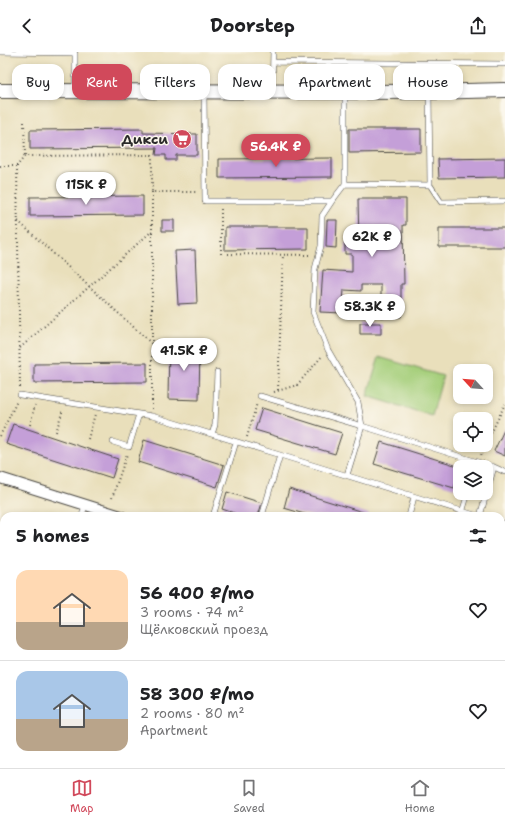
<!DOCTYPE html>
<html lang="en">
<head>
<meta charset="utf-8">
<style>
  :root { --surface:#fff; --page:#f6f6f6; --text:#202124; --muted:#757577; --line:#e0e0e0; --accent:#d1495b }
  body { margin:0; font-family:"Shantell Sans",sans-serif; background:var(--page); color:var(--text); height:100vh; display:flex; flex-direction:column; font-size:15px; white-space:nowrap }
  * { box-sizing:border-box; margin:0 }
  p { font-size:13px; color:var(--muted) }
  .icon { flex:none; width:22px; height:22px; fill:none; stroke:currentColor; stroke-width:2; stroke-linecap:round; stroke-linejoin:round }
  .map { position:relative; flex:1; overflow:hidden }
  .panel { position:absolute; left:0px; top:460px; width:505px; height:256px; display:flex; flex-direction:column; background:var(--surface); border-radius:12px 12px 0 0; box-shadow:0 2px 6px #0003 }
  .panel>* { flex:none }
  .top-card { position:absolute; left:12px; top:12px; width:481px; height:36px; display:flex; gap:8px }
  .needle { width:26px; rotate:296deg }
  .controls { position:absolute; left:453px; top:312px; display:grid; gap:8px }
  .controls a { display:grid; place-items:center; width:40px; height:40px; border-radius:8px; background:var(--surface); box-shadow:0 2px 6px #0003; font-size:20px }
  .price { position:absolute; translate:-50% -34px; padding:0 9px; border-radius:14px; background:#fff; color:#222; font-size:13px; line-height:26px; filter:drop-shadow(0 1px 2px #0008) }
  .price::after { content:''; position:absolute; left:50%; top:24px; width:12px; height:9px; margin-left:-6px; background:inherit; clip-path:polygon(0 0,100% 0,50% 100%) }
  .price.active { background:var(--accent); color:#fff }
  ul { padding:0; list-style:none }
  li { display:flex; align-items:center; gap:12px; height:100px; padding:0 16px }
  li+li { border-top:1px solid var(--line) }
  li span { display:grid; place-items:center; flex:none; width:112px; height:80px; border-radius:12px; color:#555 }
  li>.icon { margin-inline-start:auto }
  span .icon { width:48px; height:48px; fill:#fffc; stroke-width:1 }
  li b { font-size:17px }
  h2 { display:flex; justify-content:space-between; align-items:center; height:48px; padding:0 16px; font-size:17px }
  .pill { padding:0 14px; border-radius:12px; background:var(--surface); box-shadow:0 2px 6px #0003; font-size:14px; line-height:36px }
  .pill.active { background:var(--accent); color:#fff }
  header { display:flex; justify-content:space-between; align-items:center; height:52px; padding:0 16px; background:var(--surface); font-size:18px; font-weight:700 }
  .tabs { display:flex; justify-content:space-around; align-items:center; height:56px; border-top:1px solid var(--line); background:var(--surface); font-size:11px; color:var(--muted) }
  .tabs a { display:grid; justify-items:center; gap:2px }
  .tabs .active { color:var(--accent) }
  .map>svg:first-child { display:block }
  .green { fill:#a6cf7b; stroke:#687d53 }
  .building { fill:#c49fd8 }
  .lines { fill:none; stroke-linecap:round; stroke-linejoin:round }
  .lane-casing { stroke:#484641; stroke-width:6 }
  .street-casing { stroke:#484641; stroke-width:12 }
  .secondary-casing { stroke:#484641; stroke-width:16 }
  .path { stroke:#484641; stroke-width:2; stroke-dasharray:1 3; stroke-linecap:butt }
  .lane { stroke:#fff; stroke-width:5 }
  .street { stroke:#fff; stroke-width:10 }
  .secondary { stroke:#fff; stroke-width:14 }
  .labels { text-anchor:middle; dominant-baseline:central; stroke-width:3; stroke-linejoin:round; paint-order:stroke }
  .poi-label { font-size:14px; font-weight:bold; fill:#2b2b2b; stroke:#fbf7ec; text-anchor:end }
</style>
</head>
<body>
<header><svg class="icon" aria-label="back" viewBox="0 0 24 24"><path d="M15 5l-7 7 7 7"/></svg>Doorstep<svg class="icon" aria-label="share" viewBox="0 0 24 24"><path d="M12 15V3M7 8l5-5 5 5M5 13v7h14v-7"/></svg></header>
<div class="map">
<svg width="505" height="716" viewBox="0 0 505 716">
  <rect width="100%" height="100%" fill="#fbf7ec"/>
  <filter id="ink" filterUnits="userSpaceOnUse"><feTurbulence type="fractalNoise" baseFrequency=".025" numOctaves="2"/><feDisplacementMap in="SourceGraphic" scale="8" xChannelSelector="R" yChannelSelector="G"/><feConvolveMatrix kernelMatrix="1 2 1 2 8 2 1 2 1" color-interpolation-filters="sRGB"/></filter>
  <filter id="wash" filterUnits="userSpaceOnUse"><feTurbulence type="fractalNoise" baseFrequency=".012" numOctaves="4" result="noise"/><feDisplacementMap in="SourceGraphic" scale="16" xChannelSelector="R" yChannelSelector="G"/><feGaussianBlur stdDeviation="0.9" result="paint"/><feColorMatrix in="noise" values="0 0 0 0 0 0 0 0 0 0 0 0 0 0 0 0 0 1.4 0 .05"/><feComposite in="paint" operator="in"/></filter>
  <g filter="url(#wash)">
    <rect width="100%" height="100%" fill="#e9dfbb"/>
    <path class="green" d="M379 305 443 324 432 364 367 344Z"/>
    <g id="blocks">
      <path class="building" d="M143 77V81L197 82V103H176V108H166V103H156L157 96 30 97V78Z
        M349 77H421V100L349 101Z
        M332 106V125L219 126V107Z
        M505 106V125L439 126 438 107Z
        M143 144V163L30 164V145Z
        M358 147H406V173H403L404 232H401V265H381V233H361V239L344 238 342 261 320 260 323 218 352 220V202H345V191H359Z
        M162 168H174V179H162Z
        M327 168H337L336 196 326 195Z
        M225 175H308V197L225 198Z
        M439 176H505V195H439Z
        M195 198 197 251 178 252 175 199Z
        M360 271H381V282H360Z
        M169 292 200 293 199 348 168 347Z
        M147 311V330L34 331V312Z
        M262 356 342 381 335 402 255 378Z
        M13 372 118 407 112 426 6 392Z
        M505 376V404L494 399Z
        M144 388 224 413 217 435 138 410Z
        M381 390 461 415 454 436 374 412Z
        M289 437 369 462V464H311L284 456Z
        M227 440 262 451 258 464H243L222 457Z"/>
    </g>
  </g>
  <g filter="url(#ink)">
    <use href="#blocks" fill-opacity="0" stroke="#484641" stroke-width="1"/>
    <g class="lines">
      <defs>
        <path id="lane" d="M0 0 75 1V38
          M273 10 505 12
          M272 39 273 0
          M204 41 205 149H332L345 132 430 133 441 150 505 149
          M429 41 430 133
          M345 132V41
          M332 149 322 164 321 194 315 217 313 260 328 298 358 350 362 374 494 415 505 420
          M20 343 152 364 280 403
          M260 344 362 374 347 423
          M212 382 215 373 217 320
          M113 390 129 395 139 362
          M82 464 85 453
          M213 464 236 390
          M262 464 280 403 478 464
          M409 464 414 445
          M461 464 468 441
          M480 464 494 415
          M501 471 505 472
          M0 489 4 490
          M0 530V532
          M0 597 4 599
          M501 634 505 635
          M501 705 505 706
          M0 708 4 709
          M12 712 25 716
          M280 712 294 716
          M61 716 62 712
          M127 716 128 712
          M368 716 369 712
          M414 716 415 712"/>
        <path id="street" d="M0 426 121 464
          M501 583 505 584"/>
        <path id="secondary" d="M0 39 429 40 505 38"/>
      </defs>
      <use href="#lane" class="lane-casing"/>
      <use href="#street" class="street-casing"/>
      <use href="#secondary" class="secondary-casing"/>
      <path class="path" d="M24 70 25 104
        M0 114H17L25 104 152 103V140H197
        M17 114 20 337
        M221 157V202L311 203
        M18 169 152 292
        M20 296 152 179
        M278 338 283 203
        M274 340 297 333 323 303
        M152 357V140
        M30 373 35 353
        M56 380 63 357
        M0 384 17 349
        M247 385 257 351
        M88 387 95 362
        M486 392 505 352
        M481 403 486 393
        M112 446 127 402
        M0 561 4 562
        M501 563 505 562"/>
      <use href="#lane" class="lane"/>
      <use href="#street" class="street"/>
      <use href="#secondary" class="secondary"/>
    </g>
  </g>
  <defs>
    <symbol id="supermarket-disc" viewBox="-11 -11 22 22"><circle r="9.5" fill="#d1495b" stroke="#fbf7ec"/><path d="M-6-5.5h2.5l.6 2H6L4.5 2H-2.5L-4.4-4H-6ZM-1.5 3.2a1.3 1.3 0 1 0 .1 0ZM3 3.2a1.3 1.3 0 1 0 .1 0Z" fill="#fff"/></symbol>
  </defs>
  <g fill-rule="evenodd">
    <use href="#supermarket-disc" x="171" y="76" width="22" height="22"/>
  </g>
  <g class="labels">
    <g class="poi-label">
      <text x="168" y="87">Дикси</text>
    </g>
  </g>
</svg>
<div class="controls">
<a><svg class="needle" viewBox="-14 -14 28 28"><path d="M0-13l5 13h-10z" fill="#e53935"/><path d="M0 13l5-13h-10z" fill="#757577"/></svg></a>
<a><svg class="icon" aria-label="locate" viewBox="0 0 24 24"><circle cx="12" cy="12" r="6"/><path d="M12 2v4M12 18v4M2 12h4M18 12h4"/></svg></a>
<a><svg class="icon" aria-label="layers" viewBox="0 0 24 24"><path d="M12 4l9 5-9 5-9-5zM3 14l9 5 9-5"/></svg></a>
</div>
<b class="price active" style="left:276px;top:116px">56.4K ₽</b>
<b class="price" style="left:86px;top:154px">115K ₽</b>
<b class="price" style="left:372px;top:206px">62K ₽</b>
<b class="price" style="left:370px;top:276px">58.3K ₽</b>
<b class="price" style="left:184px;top:320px">41.5K ₽</b>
<div class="top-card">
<a class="pill">Buy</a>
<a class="pill active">Rent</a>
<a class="pill">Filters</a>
<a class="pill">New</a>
<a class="pill">Apartment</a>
<a class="pill">House</a>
</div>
<section class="panel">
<h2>5 homes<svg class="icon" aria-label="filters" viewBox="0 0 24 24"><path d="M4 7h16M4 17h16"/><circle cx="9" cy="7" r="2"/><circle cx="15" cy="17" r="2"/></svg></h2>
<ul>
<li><span style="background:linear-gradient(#ffd9b3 65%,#b9a48a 0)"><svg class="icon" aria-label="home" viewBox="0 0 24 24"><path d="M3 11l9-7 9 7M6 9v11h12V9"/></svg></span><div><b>56 400 ₽/mo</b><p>3 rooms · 74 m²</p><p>Щёлковский проезд</p></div><svg class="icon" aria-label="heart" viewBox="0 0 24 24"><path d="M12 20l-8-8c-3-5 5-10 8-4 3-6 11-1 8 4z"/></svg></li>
<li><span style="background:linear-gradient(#a9c7e8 60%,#b9a48a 0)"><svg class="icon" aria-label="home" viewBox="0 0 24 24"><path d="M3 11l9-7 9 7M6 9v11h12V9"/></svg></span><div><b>58 300 ₽/mo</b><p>2 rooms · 80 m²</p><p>Apartment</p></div><svg class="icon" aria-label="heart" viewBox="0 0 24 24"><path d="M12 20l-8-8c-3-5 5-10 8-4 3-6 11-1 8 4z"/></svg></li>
</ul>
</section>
</div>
<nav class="tabs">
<a class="active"><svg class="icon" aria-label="map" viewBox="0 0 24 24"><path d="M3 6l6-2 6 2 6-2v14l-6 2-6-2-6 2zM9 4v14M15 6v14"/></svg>Map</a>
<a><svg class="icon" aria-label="saved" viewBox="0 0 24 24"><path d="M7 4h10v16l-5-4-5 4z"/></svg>Saved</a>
<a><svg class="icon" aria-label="home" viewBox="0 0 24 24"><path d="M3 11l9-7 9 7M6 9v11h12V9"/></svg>Home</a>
</nav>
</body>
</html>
